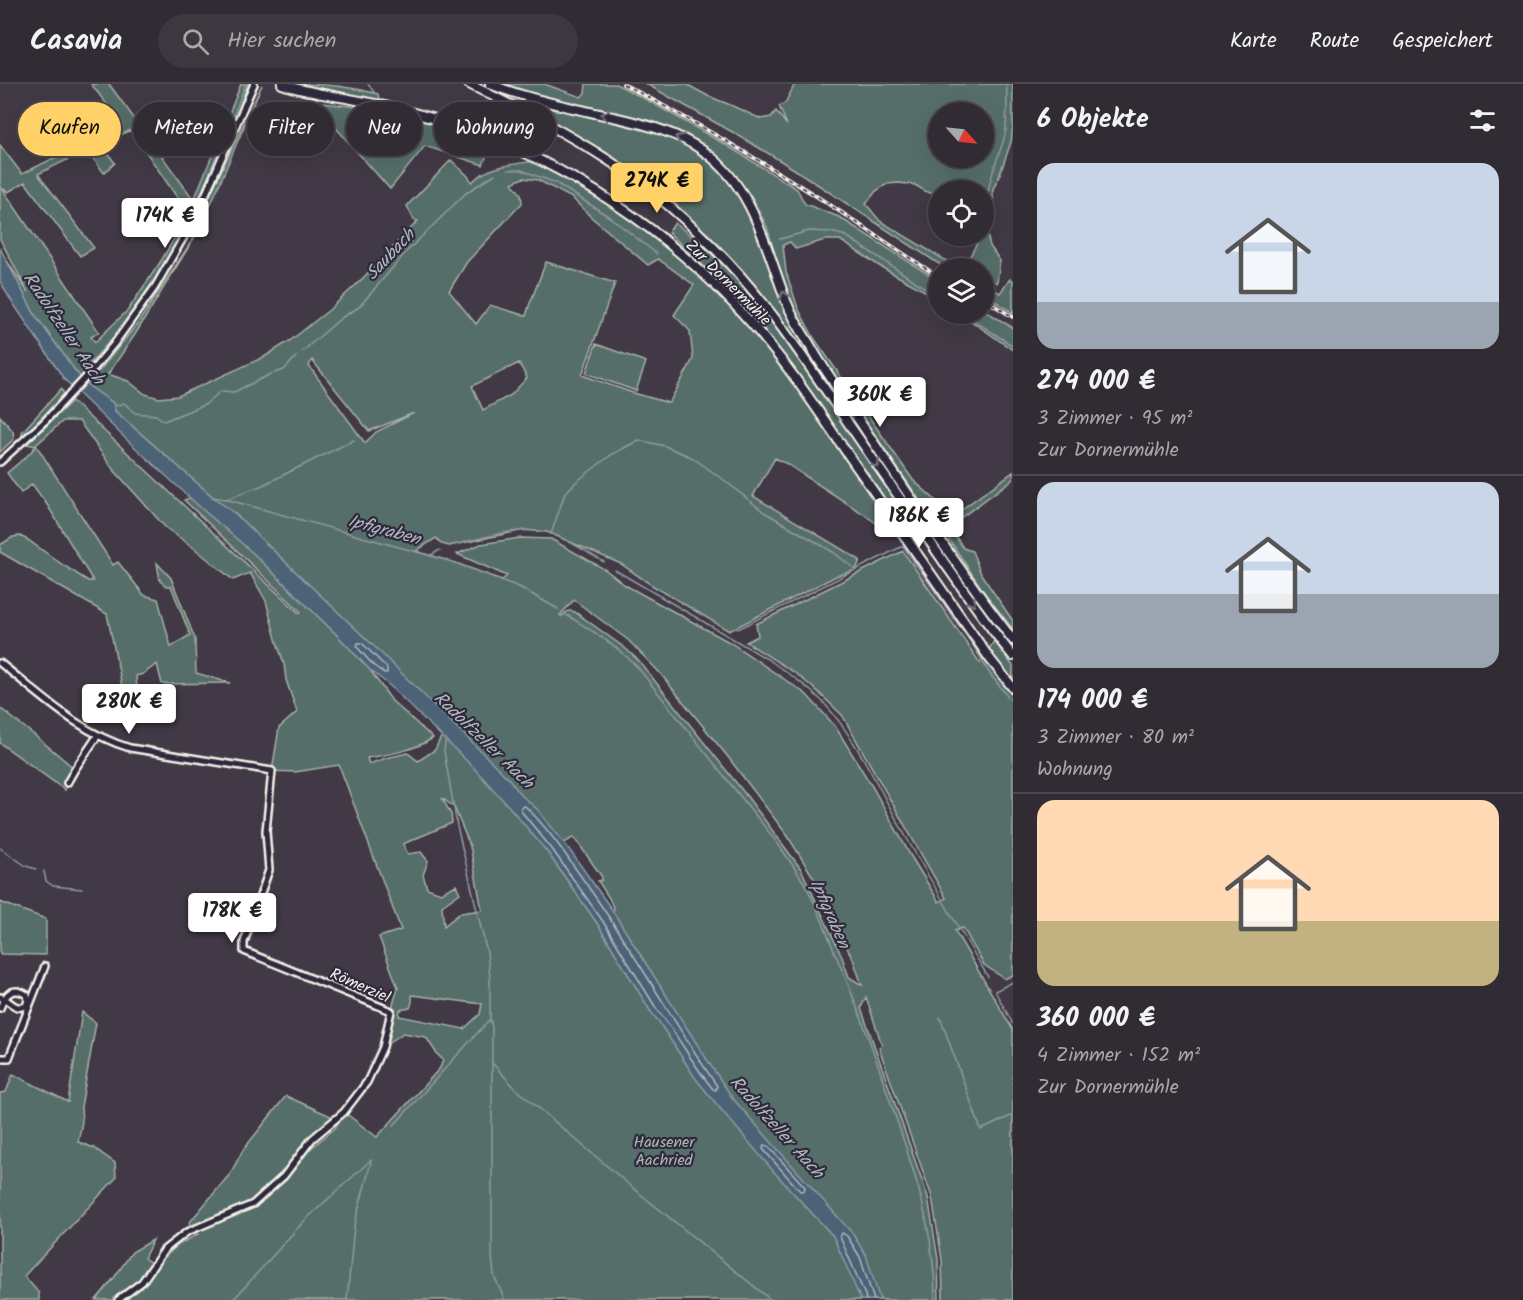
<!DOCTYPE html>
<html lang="de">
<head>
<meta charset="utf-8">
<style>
  :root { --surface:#312b34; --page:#3d3740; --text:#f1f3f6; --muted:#a8a7ac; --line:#4c474f; --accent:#ffd166 }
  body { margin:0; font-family:Kalam,sans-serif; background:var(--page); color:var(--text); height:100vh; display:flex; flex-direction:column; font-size:22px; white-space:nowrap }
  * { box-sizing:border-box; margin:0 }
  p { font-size:20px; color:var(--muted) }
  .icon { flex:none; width:33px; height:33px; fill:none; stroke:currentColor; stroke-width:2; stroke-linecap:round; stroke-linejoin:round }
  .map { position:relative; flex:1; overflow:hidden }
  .panel { display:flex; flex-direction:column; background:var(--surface); width:510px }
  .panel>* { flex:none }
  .guide { position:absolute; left:18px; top:18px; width:570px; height:54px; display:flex; gap:12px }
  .needle { width:39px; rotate:117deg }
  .controls { position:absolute; left:928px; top:18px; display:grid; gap:12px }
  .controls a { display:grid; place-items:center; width:66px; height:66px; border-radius:50%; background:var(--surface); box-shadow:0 6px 24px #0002,0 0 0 2px var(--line); font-size:30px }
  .price { position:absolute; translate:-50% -51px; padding:0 14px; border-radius:6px; background:#fff; color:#222; font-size:20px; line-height:39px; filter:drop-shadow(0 2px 3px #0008) }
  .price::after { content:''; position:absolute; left:50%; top:36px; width:18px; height:14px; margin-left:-9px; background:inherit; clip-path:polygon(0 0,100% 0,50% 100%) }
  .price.selected { background:var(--accent); color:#111 }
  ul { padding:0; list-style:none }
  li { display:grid; align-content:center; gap:12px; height:318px; padding:0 24px }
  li+li { border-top:2px solid var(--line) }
  li span { display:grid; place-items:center; height:186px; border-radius:18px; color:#555 }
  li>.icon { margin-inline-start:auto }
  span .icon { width:108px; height:108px; fill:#fffc; stroke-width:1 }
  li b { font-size:26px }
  h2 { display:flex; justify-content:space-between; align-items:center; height:72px; padding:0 24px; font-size:26px }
  .tag { padding:0 21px; border-radius:27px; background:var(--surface); box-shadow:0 6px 24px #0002,0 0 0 2px var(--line); font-size:21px; line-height:54px }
  .tag.selected { background:var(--accent); color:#111 }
  header { display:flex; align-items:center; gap:36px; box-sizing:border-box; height:84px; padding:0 30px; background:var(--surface); border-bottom:2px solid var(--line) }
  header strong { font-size:28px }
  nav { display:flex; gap:33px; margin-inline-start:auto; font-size:21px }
  .search { width:420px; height:54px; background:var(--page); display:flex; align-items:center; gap:15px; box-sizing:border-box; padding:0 21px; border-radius:33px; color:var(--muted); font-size:22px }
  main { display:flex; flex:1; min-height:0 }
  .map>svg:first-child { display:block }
  .green { fill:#576e69; stroke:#a6b0a8; stroke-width:1.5; fill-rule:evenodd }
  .water { fill:#4c6277; stroke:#8f9ba4; stroke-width:1.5 }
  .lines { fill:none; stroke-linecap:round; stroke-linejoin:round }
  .shore { stroke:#b1b8bb; stroke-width:1.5 }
  .stream { stroke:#8f9ba4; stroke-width:1.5 }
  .street-casing { stroke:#f4f1e8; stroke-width:10 }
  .secondary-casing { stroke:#f4f1e8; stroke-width:12 }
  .street { stroke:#2f2a3d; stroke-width:5 }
  .secondary { stroke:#2f2a3d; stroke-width:8 }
  .rail-casing { stroke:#f4f1e8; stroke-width:4 }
  .rail { stroke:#2f2a3d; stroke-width:1.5; stroke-dasharray:4.5; stroke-linecap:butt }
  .oneway { stroke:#747079 }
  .labels { text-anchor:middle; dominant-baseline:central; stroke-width:4.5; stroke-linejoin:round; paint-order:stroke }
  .street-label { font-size:16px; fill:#f4f1e8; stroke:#2f2a3d }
  .park-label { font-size:16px; fill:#adb6af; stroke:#2f2a3d }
  .water-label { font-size:18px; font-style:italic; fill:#b1b8bb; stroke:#2f2a3d }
</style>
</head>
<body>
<header>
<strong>Casavia</strong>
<div class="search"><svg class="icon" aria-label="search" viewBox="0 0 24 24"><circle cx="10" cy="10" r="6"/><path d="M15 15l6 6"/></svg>Hier suchen</div>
<nav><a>Karte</a><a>Route</a><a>Gespeichert</a></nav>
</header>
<main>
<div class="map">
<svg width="1013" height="1216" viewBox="0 0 1013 1216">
  <rect width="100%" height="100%" fill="#413945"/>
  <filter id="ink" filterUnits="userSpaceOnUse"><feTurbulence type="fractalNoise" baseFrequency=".0167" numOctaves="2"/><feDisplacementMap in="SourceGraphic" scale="12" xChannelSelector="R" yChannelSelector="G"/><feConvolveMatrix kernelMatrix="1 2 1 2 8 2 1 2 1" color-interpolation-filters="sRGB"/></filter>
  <g filter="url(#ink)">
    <path class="green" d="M91 0H109L194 116 241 0H248L227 57 199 120 173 168 133 231 87 283 99 287 138 239 199 146 136 249 108 290 128 297 145 310 159 314 178 312 264 273 291 256 329 226 360 197 418 137 414 136 407 122 451 76 467 91 472 98C488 81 513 81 534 77L623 129 685 178 718 208 739 230 758 253 804 313 841 367 900 449 891 450 862 429 787 380 775 374 753 412 860 476 856 486 836 492 729 547 650 500 621 480 547 448 524 446 449 462 442 460 436 454 416 467 453 478 502 496 507 492 457 470 481 460 520 454 551 455 606 486 625 501 731 559 806 610 835 642 873 704 912 774 939 818 946 814 842 631 817 607 795 589 746 558 758 552 756 540 903 467 980 579 994 557 1013 582V891L1005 895 984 881 963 844 955 847 1013 946V1216H943L942 1176 932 1113 879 964 882 961 866 913 861 924 928 1113 938 1175 939 1216H96L114 1194 132 1168 153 1156 144 1174 151 1179 160 1163 166 1172 178 1161 198 1150 189 1139 230 1090 243 1066 286 1012 335 1034 312 1055 282 1095 290 1089 310 1065 335 1044 344 1028 377 1053 440 984 443 976 437 970 426 953 403 949 383 963 391 927 398 904 379 853 401 846 339 681 295 688 272 687 279 644 297 628 286 596 284 580 276 555 266 517 250 489 233 496 194 464 166 444 113 385 79 337H63L36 361 113 481 118 478 144 511 158 515 171 563 190 551 171 502H166L160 497 157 479 171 494 195 555 196 589 230 599 162 600 157 580 143 590 136 592 139 632 129 631 126 621 107 530 0 468V461L13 453 20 452 28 456 63 481 88 497H93L48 422 32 400 21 409 7 389 28 371 36 362 27 360 72 317 299 529 301 528 184 416 190 414 253 469 337 551 370 586 392 617 433 654C413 667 390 670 367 674L369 680 386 674 408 669 418 677 435 666 440 655 453 641 234 429 213 413 115 327 113 319 90 303 76 288 35 231 5 174 28 208 0 155V61L22 90 122 40ZM131 46 183 122 189 129 161 177 128 226 95 258 91 253 99 248 2 104 8 108 25 98 80 172 94 164 38 90 87 66 104 89 115 79 101 60ZM523 94 538 96 572 114 591 133 648 181 658 175 694 201 674 231 690 247 693 275 669 319 630 308 582 291 615 199 546 178 529 222 526 232 490 221 476 240 449 207 467 178 522 119 521 110 512 99ZM312 276 369 347 414 329 376 348 365 359 309 282ZM519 279 527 294 511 311 483 326 472 302ZM574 516 628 556 659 588 728 673 787 751 820 804 845 860 853 875 862 901 849 893 842 873 801 785 746 711 639 577 625 564 575 528C568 526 566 527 562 532L560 531ZM442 714 454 723 470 762 482 826 460 829 444 842 442 822 460 809 456 801 441 809 427 804 423 791 428 777 421 768 408 770 403 760 452 739 451 730ZM574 753 602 793V796L598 797 609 814 614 825 597 839 548 769ZM412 911 482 920 480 930 464 945 399 932 400 926 410 924 412 918Z
      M299 0C326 0 353 3 378 10L380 17Z
      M502 0H544L581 13 585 9 586 0H616L649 17 726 61 797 105 805 120 839 133 939 197V215L881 183 840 156H825L796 165 790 158 783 161 786 188 798 224 814 254 913 396 950 429 935 438 845 308 810 253 792 220 778 181 767 143 751 112 729 84 689 55 665 42 604 26 556 16Z
      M646 0H686L708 12 728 20 761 35 771 33 776 27 787 41 779 22 785 19 795 0H1013V43L1011 58 999 93 993 105V121L990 129H987L984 124V106H975L973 101 972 106H939V112L925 107 915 101 899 99 887 100 876 107 866 120 880 137 958 184H945L794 85 736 50ZM939 28H984V74H939Z
      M262 1 206 131 203 126Z
      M484 2 511 12 539 19 535 29Z
      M313 18 368 24 434 40 490 59 489 70 486 73 483 81 425 62 390 105Z
      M546 22C588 34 633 40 674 56 708 70 741 106 755 140 765 167 772 196 784 222 793 243 804 263 814 284L776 229 740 184 708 150 637 92 607 71 544 35C542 30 542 26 546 22Z
      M675 139 701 160 733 191 770 236 809 290 921 451 915 455 870 397 817 319 763 245 718 196 668 148Z
      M984 139 990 162 1000 177 997 199 984 193V184H968L964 183 977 159V152H984Z
      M1010 195 1013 196V229L984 210V200L1000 209Z
      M984 226 1013 244V266L961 230H984Z
      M596 260 646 278 636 307 586 289Z
      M61 305 64 310 33 343 22 351V348Z
      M0 332 13 347 14 355 0 368Z
      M1013 388V395L962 433 958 428Z
      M953 448 963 464 972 467 981 490 1013 537V545L986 511 946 451Z
      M0 624 38 654 75 685 65 706 0 659Z
      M0 818 46 835V871L0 870Z
      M82 928 96 939 81 1023 82 1038 78 1058 94 1064 115 1079 116 1094 24 1192 39 1209V1216H0V1009L6 1008 13 990 68 1018Z"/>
    <path class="water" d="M0 164 35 231 76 288 90 303 113 319 115 327 213 413 234 429 379 567 509 695 520 710 538 726 569 765 612 826 711 982 734 1016 852 1149 866 1171 880 1216H861L833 1152 774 1088 724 1029 696 995 659 938 651 928 597 839 548 769 512 726 473 683 389 601 370 586 337 551 253 469 202 425 127 356 64 295 9 213 0 197Z"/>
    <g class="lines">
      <path class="shore" d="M358 559H362L387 584V589H384L374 582 357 563Z
        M521 723 525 722C549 745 568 774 587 801 633 866 672 936 717 1002L716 1006 713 1005C692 980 677 949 656 924L602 836 552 765 521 727Z
        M764 1061 768 1062 805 1103 804 1107H800L763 1065Z
        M866 1216 865 1211 840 1153 842 1149 844 1150 847 1152 860 1173 874 1216"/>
      <path class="stream" d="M368 0 374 8
        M508 86H521L556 99 611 134 657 170
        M198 117 246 0
        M989 123C983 106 1000 70 1005 51 1008 36 1006 16 1007 0
        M780 155 809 147 831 148 846 152 939 213
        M964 230 1013 262
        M303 267 341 234 359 223 407 167 466 109 495 90
        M115 322 124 319 135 329 156 331 164 337 206 320 221 307 234 308 271 290 284 286 296 273
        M212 413 225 415 453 478 519 503 558 525
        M227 415 263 401 354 356
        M551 450 565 409 576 398 611 371 639 356 665 362 693 374 724 396 764 428 833 468 856 486
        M449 462C480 455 514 442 546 448 564 452 587 469 604 478
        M431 471 440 466
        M615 486 769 576C788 589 807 602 823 618 856 653 881 709 905 751 932 799 960 846 988 893
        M565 530C592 547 617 561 639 585L776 757C787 773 799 789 808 806 818 826 827 848 835 869 854 913 871 959 886 1005 910 1075 935 1140 935 1216
        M738 545 903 462 974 563 990 590 1013 619
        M446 654 444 667 457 742 487 869 490 893V934L492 944V1171L494 1192 505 1216
        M0 764 26 782 36 785
        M44 787 46 797 53 802 82 805
        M1013 898 995 907 1013 940
        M940 933 981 1046 1013 1031
        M493 980 515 1004 633 1104 771 1216
        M394 1041 490 935
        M233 1216 304 1137 371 1076
        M347 1216 354 1142 371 1078"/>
      <defs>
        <path id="street" d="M0 378 45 337 90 289 114 260 155 203 197 130 254 0
          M0 579C41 611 79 649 130 664L272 687 266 747 269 786 244 858V867L391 927 383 963 367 998 344 1028 312 1055 284 1092 253 1120 187 1148 165 1165 142 1198 118 1216
          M67 699 75 685 98 651
          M0 913C10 915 13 927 26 922L28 916 27 911C12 901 5 911 0 924
          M0 974H9L45 882"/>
        <path id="secondary" d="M282 0C310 10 341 12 370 19 414 28 457 40 498 57 608 103 703 176 776 269 805 305 830 345 856 382 901 446 945 511 990 575L1013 604
          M469 0C517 24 564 47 608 76 645 100 679 129 710 160 759 207 797 264 835 320 872 374 909 428 946 481 968 512 989 543 1013 572
          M490 0C527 15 565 22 604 31 639 39 675 46 705 68 753 103 766 164 786 217 792 232 801 247 810 261 817 274 826 287 834 299 850 323 866 347 882 371 924 434 967 496 1013 556"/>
      </defs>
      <use href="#street" class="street-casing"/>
      <use href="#secondary" class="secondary-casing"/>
      <use href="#street" class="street"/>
      <use href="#secondary" class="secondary"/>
      <defs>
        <path id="rail" d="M623 0C688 34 751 71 813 110 855 137 897 166 939 193
          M984 215 1013 233"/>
      </defs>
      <use href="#rail" class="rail-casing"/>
      <use href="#rail" class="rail"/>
    </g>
    <defs><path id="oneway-chevron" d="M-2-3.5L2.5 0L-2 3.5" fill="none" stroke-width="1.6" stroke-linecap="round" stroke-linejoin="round" transform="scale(1.5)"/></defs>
    <g class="oneway">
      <use href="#oneway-chevron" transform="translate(605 31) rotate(-168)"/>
      <use href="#oneway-chevron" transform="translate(679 54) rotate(-155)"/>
      <use href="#oneway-chevron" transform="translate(784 211) rotate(-110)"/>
      <use href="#oneway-chevron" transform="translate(876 380) rotate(55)"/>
      <use href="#oneway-chevron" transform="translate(972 518) rotate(55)"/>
    </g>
  </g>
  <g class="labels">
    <g class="street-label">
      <text transform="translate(728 199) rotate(45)">Zur Dornermühle</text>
      <text transform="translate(360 902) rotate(24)">Römerziel</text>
    </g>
    <g class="park-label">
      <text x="664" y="1058">Hausener<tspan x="664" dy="18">Aachried</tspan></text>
    </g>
    <g class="water-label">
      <text transform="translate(391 171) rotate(-47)">Saubach</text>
      <text transform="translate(63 245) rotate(56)">Radolfzeller Aach</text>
      <text transform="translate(384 447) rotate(15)">Ipfigraben</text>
      <text transform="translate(483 657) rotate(44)">Radolfzeller Aach</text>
      <text transform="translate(829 830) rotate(66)">Ipfigraben</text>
      <text transform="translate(776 1044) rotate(48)">Radolfzeller Aach</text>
    </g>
  </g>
</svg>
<div class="controls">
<a><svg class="needle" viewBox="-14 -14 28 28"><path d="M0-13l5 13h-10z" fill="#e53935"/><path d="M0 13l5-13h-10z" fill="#a8a7ac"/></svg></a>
<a><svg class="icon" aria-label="locate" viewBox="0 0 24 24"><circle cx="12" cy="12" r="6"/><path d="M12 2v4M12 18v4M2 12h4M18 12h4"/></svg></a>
<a><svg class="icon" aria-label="layers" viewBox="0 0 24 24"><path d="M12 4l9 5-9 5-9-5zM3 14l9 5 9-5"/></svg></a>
</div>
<b class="price selected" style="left:657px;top:130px">274K €</b>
<b class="price" style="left:165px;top:165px">174K €</b>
<b class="price" style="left:880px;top:344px">360K €</b>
<b class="price" style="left:919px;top:465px">186K €</b>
<b class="price" style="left:129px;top:651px">280K €</b>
<b class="price" style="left:232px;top:860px">178K €</b>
<div class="guide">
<a class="tag selected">Kaufen</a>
<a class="tag">Mieten</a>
<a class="tag">Filter</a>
<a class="tag">Neu</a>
<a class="tag">Wohnung</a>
</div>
</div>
<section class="panel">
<h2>6 Objekte<svg class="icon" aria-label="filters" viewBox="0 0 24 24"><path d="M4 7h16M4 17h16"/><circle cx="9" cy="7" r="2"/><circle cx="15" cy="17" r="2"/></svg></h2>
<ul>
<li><span style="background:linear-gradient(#c9d6e8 75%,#9aa5b1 0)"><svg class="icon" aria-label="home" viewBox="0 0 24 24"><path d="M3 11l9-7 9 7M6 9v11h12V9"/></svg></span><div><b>274 000 €</b><p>3 Zimmer · 95 m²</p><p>Zur Dornermühle</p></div></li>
<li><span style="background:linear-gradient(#c9d6e8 60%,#9aa5b1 0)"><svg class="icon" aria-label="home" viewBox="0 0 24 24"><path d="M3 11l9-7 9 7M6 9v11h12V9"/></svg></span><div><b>174 000 €</b><p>3 Zimmer · 80 m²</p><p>Wohnung</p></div></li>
<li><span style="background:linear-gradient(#ffd9b3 65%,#c2b280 0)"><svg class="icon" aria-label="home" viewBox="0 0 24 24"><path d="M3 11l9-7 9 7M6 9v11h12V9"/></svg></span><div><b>360 000 €</b><p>4 Zimmer · 152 m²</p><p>Zur Dornermühle</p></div></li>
</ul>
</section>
</main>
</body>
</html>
